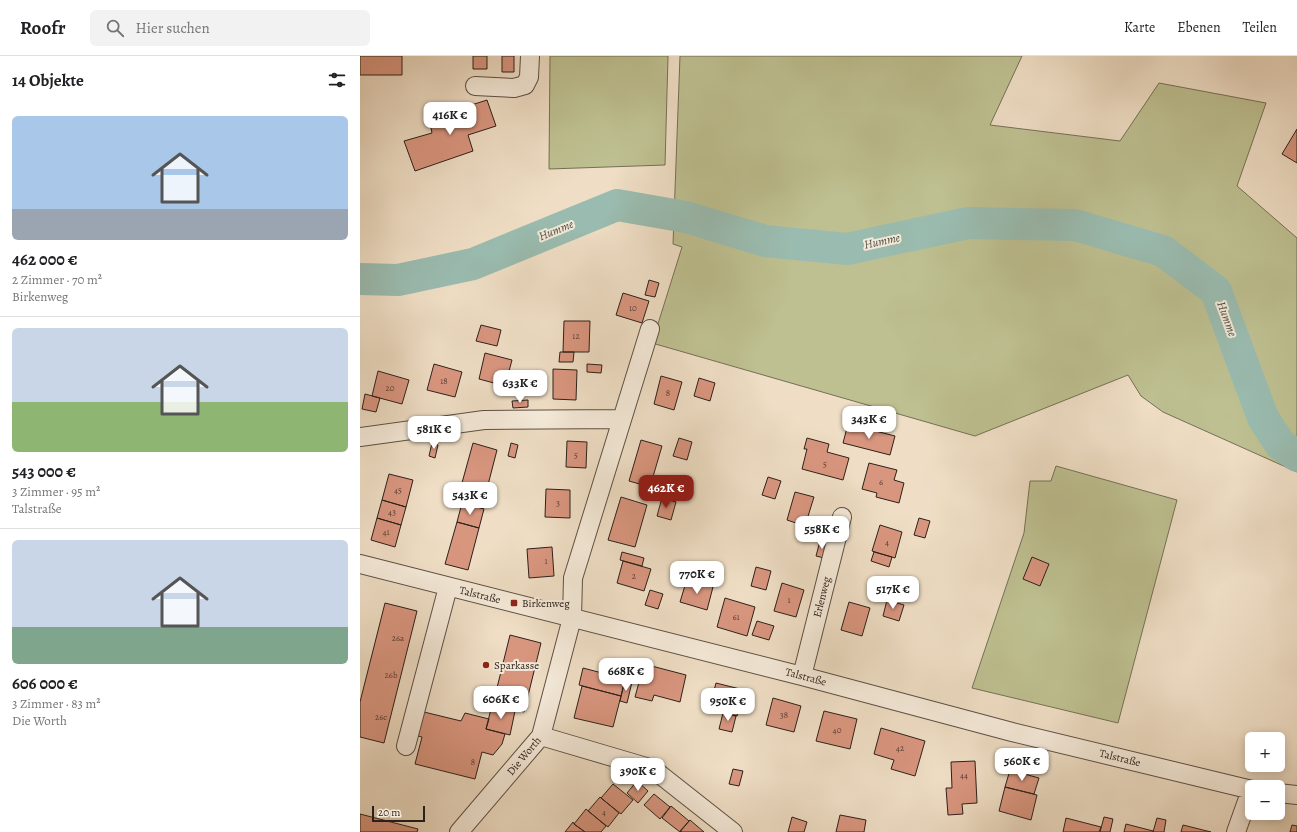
<!DOCTYPE html>
<html lang="de">
<head>
<meta charset="utf-8">
<style>
  :root { --surface:#fff; --page:#f2f2f2; --text:#202124; --muted:#757577; --line:#e0e0e0; --accent:#8f2418 }
  body { margin:0; font-family:Alegreya,serif; background:var(--page); color:var(--text); height:100vh; display:flex; flex-direction:column; font-size:15px; white-space:nowrap }
  * { box-sizing:border-box; margin:0 }
  p { font-size:13px; color:var(--muted) }
  .icon { flex:none; width:22px; height:22px; fill:none; stroke:currentColor; stroke-width:2; stroke-linecap:round; stroke-linejoin:round }
  .map { position:relative; flex:1; overflow:hidden }
  .side { display:flex; flex-direction:column; background:var(--surface); width:360px }
  .side>* { flex:none }
  .fabs { position:absolute; left:885px; top:676px; display:grid; gap:8px }
  .fabs a { display:grid; place-items:center; width:40px; height:40px; border-radius:6px; background:var(--surface); box-shadow:0 2px 10px #0003; font-size:20px }
  .scale { position:absolute; left:12px; bottom:10px; width:53px; box-sizing:border-box; padding-left:4px; border:2px solid #2c201a; border-top:0; font-size:11px; line-height:14px; white-space:nowrap; color:#2c201a; -webkit-text-stroke:3px #f5ead9; paint-order:stroke }
  .price { position:absolute; translate:-50% -34px; padding:0 9px; border-radius:8px; background:#fff; color:#222; font-size:13px; line-height:26px; filter:drop-shadow(0 1px 2px #0008) }
  .price::after { content:''; position:absolute; left:50%; top:24px; width:12px; height:9px; margin-left:-6px; background:inherit; clip-path:polygon(0 0,100% 0,50% 100%) }
  .price.active { background:var(--accent); color:#fff }
  ul { padding:0; list-style:none }
  li { display:grid; align-content:center; gap:8px; height:212px; padding:0 12px }
  li+li { border-top:1px solid var(--line) }
  li span { display:grid; place-items:center; height:124px; border-radius:6px; color:#555 }
  li>.icon { margin-inline-start:auto }
  span .icon { width:72px; height:72px; fill:#fffc; stroke-width:1 }
  li b { font-size:17px }
  h2 { display:flex; justify-content:space-between; align-items:center; height:48px; padding:0 12px; font-size:17px }
  header { display:flex; align-items:center; gap:24px; box-sizing:border-box; height:56px; padding:0 20px; background:var(--surface); border-bottom:1px solid var(--line) }
  header strong { font-size:19px }
  nav { display:flex; gap:22px; margin-inline-start:auto; font-size:14px }
  .search { width:280px; height:36px; background:var(--page); display:flex; align-items:center; gap:10px; box-sizing:border-box; padding:0 14px; border-radius:6px; color:var(--muted); font-size:15px }
  main { display:flex; flex:1; min-height:0 }
  .map>svg:first-child { display:block }
  .green { fill:#bec091; stroke:#757056 }
  .lines { fill:none; stroke-linecap:round; stroke-linejoin:round }
  .river { stroke:#9abcb0; stroke-width:32 }
  .building { fill:#d9967f; stroke:#2c201a }
  .minor-casing { stroke:#5d5045; stroke-width:20 }
  .minor { stroke:#f5ead9; stroke-width:18 }
  .poi-dot { fill:#8f2418; stroke:#f5ead9; stroke-width:1.5 }
  .labels { text-anchor:middle; dominant-baseline:central; stroke-width:4; stroke-linejoin:round; paint-order:stroke }
  .number-label { font-size:9px; fill:#573e33 }
  .street-label { font-size:11px; fill:#2c201a; stroke:#f5ead9 }
  .poi-label { font-size:11px; fill:#2c201a; stroke:#f5ead9; text-anchor:start }
  .water-label { font-size:12px; font-style:italic; fill:#4d4f47; stroke:#f5ead9 }
</style>
</head>
<body>
<header>
<strong>Roofr</strong>
<div class="search"><svg class="icon" aria-label="search" viewBox="0 0 24 24"><circle cx="10" cy="10" r="6"/><path d="M15 15l6 6"/></svg>Hier suchen</div>
<nav><a>Karte</a><a>Ebenen</a><a>Teilen</a></nav>
</header>
<main>
<section class="side">
<h2>14 Objekte<svg class="icon" aria-label="filters" viewBox="0 0 24 24"><path d="M4 7h16M4 17h16"/><circle cx="9" cy="7" r="2"/><circle cx="15" cy="17" r="2"/></svg></h2>
<ul>
<li><span style="background:linear-gradient(#a9c7e8 75%,#9aa5b1 0)"><svg class="icon" aria-label="home" viewBox="0 0 24 24"><path d="M3 11l9-7 9 7M6 9v11h12V9"/></svg></span><div><b>462 000 €</b><p>2 Zimmer · 70 m²</p><p>Birkenweg</p></div></li>
<li><span style="background:linear-gradient(#c9d6e8 60%,#8fb573 0)"><svg class="icon" aria-label="home" viewBox="0 0 24 24"><path d="M3 11l9-7 9 7M6 9v11h12V9"/></svg></span><div><b>543 000 €</b><p>3 Zimmer · 95 m²</p><p>Talstraße</p></div></li>
<li><span style="background:linear-gradient(#c9d6e8 70%,#7fa58c 0)"><svg class="icon" aria-label="home" viewBox="0 0 24 24"><path d="M3 11l9-7 9 7M6 9v11h12V9"/></svg></span><div><b>606 000 €</b><p>3 Zimmer · 83 m²</p><p>Die Worth</p></div></li>
</ul>
</section>
<div class="map">
<svg width="937" height="776" viewBox="0 0 937 776">
  <rect width="100%" height="100%" fill="#efdec5"/>
  <filter id="stains"><feTurbulence type="fractalNoise" baseFrequency=".005" numOctaves="4"/><feColorMatrix values="0 0 0 0 .2 0 0 0 0 .09 0 0 0 0 .02 0 0 0 .5 -.17"/></filter>
  <radialGradient id="worn" r=".72"><stop offset=".6" stop-color="#630" stop-opacity="0"/><stop offset="1" stop-color="#630" stop-opacity=".3"/></radialGradient>
  <path class="green" d="M190 0H308L305 109 189 113Z
    M320 0H662L630 69 760 85 799 27 906 47 877 130 937 182V416L803 356 781 340 768 319 615 380 292 287 322 191 313 188Z
    M696 410 817 444 758 667 612 632 664 477 670 425H691Z"/>
  <g class="lines">
    <path class="river" d="M0 223 38 224 113 208 257 149 326 161 405 185 487 193 608 167 715 169 803 195 856 235 903 362 920 388 937 400"/>
  </g>
  <path class="building" d="M0 0H42V19H0Z
    M113 0H127V13H113Z
    M142 0H154V16H142Z
    M127 44 136 70 108 79 113 95 55 115 44 85 72 77 70 67 100 57 99 53Z
    M937 73V107L922 98Z
    M289 224 299 227 295 241 285 239Z
    M263 237 289 245 282 267 256 259Z
    M204 265H230L229 296H203Z
    M121 269 141 274 137 290 116 285Z
    M200 296H214L213 306H199Z
    M125 297 152 304 145 330 119 323Z
    M74 308 102 316 95 341 67 334Z
    M227 308 242 309 241 317 227 316Z
    M193 313 217 314 216 344 193 343Z
    M18 315 49 324 42 348 12 340Z
    M301 320 322 326 314 354 294 348Z
    M339 322 355 327 350 345 334 340Z
    M5 338 20 342 16 356 2 353Z
    M168 344V351L153 352 152 345Z
    M488 368 535 380 530 399 483 387Z
    M319 382 332 386 327 404 313 400Z
    M447 382 469 388 467 396 489 402 483 424 442 413 447 393H444Z
    M281 384 302 390 290 431 269 425Z
    M207 385 227 386 226 412 206 411Z
    M72 387 78 389 75 402 69 400Z
    M113 387 137 394 122 452 97 445Z
    M151 387 158 389 155 402 148 400Z
    M509 407 537 414 534 424 544 427 539 447 516 441 517 437 502 433Z
    M29 418 53 424 46 451 22 444Z
    M408 421 421 425 415 443 402 439Z
    M186 433 210 434V462L185 461Z
    M435 436 454 441 445 470 427 464Z
    M261 441 287 449 275 491 248 484Z
    M302 442 316 446 311 464 297 460Z
    M22 444 46 451 41 469 17 462Z
    M102 447 124 453 119 472 97 466Z
    M17 462 41 469 35 491 11 484Z
    M559 462 570 465 565 482 554 479Z
    M97 466 119 472 108 514 85 508Z
    M520 469 542 476 535 502 512 495Z
    M460 485 468 487 464 502 456 500Z
    M192 491 194 520 169 522 167 493Z
    M262 496 284 502 282 510 260 504Z
    M514 496 532 501 529 511 511 505Z
    M672 501 689 508 680 530 663 523Z
    M263 505 291 513 284 535 257 527Z
    M396 511 411 515 406 534 391 530Z
    M327 523 353 531 347 554 320 546Z
    M422 527 444 534 436 561 414 555Z
    M290 534 303 538 298 553 285 549Z
    M365 542 395 551 387 580 357 571Z
    M527 544 544 549 539 565 523 560Z
    M489 546 510 552 502 580 481 574Z
    M25 547 57 555 24 687 0 681V646Z
    M397 565 414 570 409 584 392 579Z
    M150 579 181 587 164 656 133 648Z
    M284 608 326 619 320 646 294 639 292 645 275 641Z
    M223 612 265 623 261 640 219 629Z
    M265 624 272 626 267 647 260 645Z
    M356 627 384 634 377 660 349 653Z
    M222 630 261 640 253 671 214 662Z
    M413 642 441 650 434 676 406 669Z
    M132 649 155 655 150 679 126 673Z
    M464 655 497 663 490 693 456 685Z
    M64 656 101 665 105 657 129 663 126 673 145 678 142 688 133 699 122 696 115 723 55 708 62 681 58 680Z
    M363 657 376 660 372 676 359 673Z
    M521 672 565 685 555 720 531 713 534 704 514 698Z
    M615 705 617 747 602 748 603 758 588 759 586 732H592L591 706Z
    M373 713 383 715 379 730 369 728Z
    M650 714 679 722 674 738 645 731Z
    M277 725 288 735 278 747 267 737Z
    M253 728 273 744 261 758 241 742Z
    M645 731 677 739 671 764 639 755Z
    M294 738 310 751 300 763 284 749Z
    M240 741 259 757 248 771 228 755Z
    M311 750 329 765 320 776 302 762Z
    M226 753 246 770 241 776H225L214 768Z
    M0 758 58 773 57 776H0Z
    M480 759 506 764 504 776H476Z
    M432 761 447 766 444 776H428Z
    M744 761 753 763 750 776H740Z
    M706 762 741 771 739 776H703Z
    M797 762 806 764 804 776H793Z
    M330 764 344 776H322L320 775Z
    M213 766 214 768 225 776H205Z
    M766 768 793 775V776H764Z
    M823 769 851 776H821Z
    M932 769 937 770V776H930Z"/>
  <g class="lines">
    <defs>
      <path id="minor" d="M115 30 154 32 165 29 169 21 170 0
        M0 381 124 364 261 363
        M0 508 442 620 652 676 892 734
        M442 620 482 461
        M181 680 293 713 373 776
        M46 690 88 531
        M918 737 937 739
        M99 776 181 680 212 562 213 522 290 273
        M876 776 891 734"/>
    </defs>
    <use href="#minor" class="minor-casing"/>
    <use href="#minor" class="minor"/>
  </g>
  <g class="poi-dot">
    <rect x="150" y="543" width="8" height="8" rx="2"/>
    <circle cx="126" cy="609" r="4"/>
  </g>
  <g class="labels">
    <g class="number-label">
      <text x="273" y="252">10</text>
      <text x="216" y="280">12</text>
      <text x="84" y="325">18</text>
      <text x="30" y="332">20</text>
      <text x="308" y="337">8</text>
      <text x="216" y="399">5</text>
      <text x="465" y="408">5</text>
      <text x="521" y="426">6</text>
      <text x="38" y="434">45</text>
      <text x="198" y="447">3</text>
      <text x="32" y="456">43</text>
      <text x="26" y="476">41</text>
      <text x="527" y="486">4</text>
      <text x="186" y="505">1</text>
      <text x="274" y="520">2</text>
      <text x="429" y="544">1</text>
      <text x="376" y="561">61</text>
      <text x="38" y="582">26a</text>
      <text x="31" y="619">26b</text>
      <text x="424" y="659">38</text>
      <text x="21" y="661">26c</text>
      <text x="477" y="674">40</text>
      <text x="540" y="692">42</text>
      <text x="113" y="706">8</text>
      <text x="604" y="719">44</text>
      <text x="244" y="756">4</text>
    </g>
    <g class="street-label">
      <text transform="translate(120 539) rotate(14)">Talstraße</text>
      <text transform="translate(462 541) rotate(-76)">Erlenweg</text>
      <text transform="translate(446 621) rotate(15)">Talstraße</text>
      <text transform="translate(164 700) rotate(-50)">Die Worth</text>
      <text transform="translate(760 702) rotate(14)">Talstraße</text>
    </g>
    <g class="poi-label">
      <text x="162" y="547">Birkenweg</text>
      <text x="134" y="609">Sparkasse</text>
    </g>
    <g class="water-label">
      <text transform="translate(196 174) rotate(-22)">Humme</text>
      <text transform="translate(522 185) rotate(-12)">Humme</text>
      <text transform="translate(867 263) rotate(70)">Humme</text>
    </g>
  </g>
  <rect width="100%" height="100%" filter="url(#stains)"/>
  <rect width="100%" height="100%" fill="url(#worn)"/>
</svg>
<div class="fabs">
<a>+</a>
<a>−</a>
</div>
<div class="scale">20 m</div>
<b class="price" style="left:90px;top:80px">416K €</b>
<b class="price" style="left:160px;top:348px">633K €</b>
<b class="price" style="left:509px;top:384px">343K €</b>
<b class="price" style="left:74px;top:394px">581K €</b>
<b class="price active" style="left:306px;top:453px">462K €</b>
<b class="price" style="left:110px;top:460px">543K €</b>
<b class="price" style="left:462px;top:494px">558K €</b>
<b class="price" style="left:337px;top:539px">770K €</b>
<b class="price" style="left:533px;top:554px">517K €</b>
<b class="price" style="left:266px;top:636px">668K €</b>
<b class="price" style="left:141px;top:664px">606K €</b>
<b class="price" style="left:368px;top:666px">950K €</b>
<b class="price" style="left:662px;top:726px">560K €</b>
<b class="price" style="left:278px;top:736px">390K €</b>
</div>
</main>
</body>
</html>
